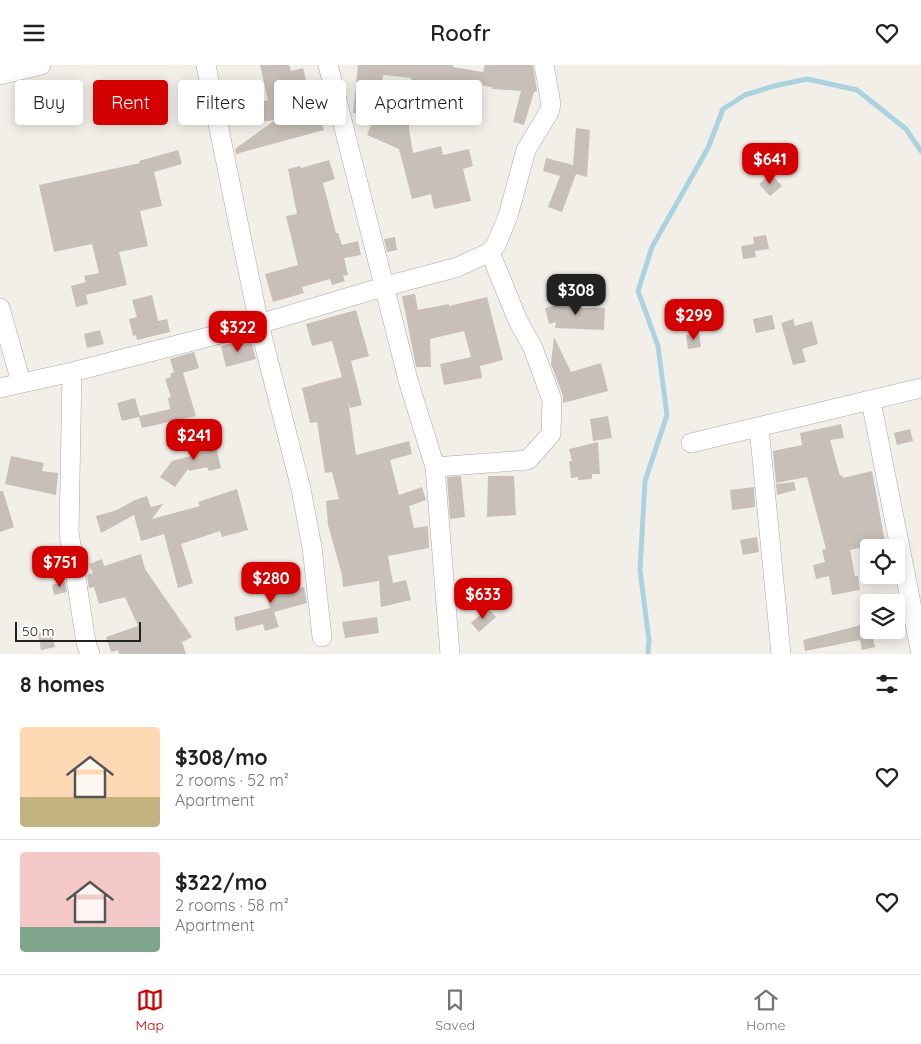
<!DOCTYPE html>
<html lang="en">
<head>
<meta charset="utf-8">
<style>
  :root { --surface:#fff; --page:#f2f2f2; --text:#202124; --muted:#757577; --line:#e0e0e0; --accent:#d40000 }
  body { margin:0; font-family:Quicksand,sans-serif; background:var(--page); color:var(--text); height:100vh; display:flex; flex-direction:column; font-size:19px; white-space:nowrap }
  * { box-sizing:border-box; margin:0 }
  p { font-size:16px; color:var(--muted) }
  .icon { flex:none; width:28px; height:28px; fill:none; stroke:currentColor; stroke-width:2; stroke-linecap:round; stroke-linejoin:round }
  .map { position:relative; height:589px; overflow:hidden }
  .side { display:flex; flex-direction:column; background:var(--surface); flex:1 }
  .side>* { flex:none }
  .hud { position:absolute; left:15px; top:15px; width:500px; height:45px; display:flex; gap:10px }
  .buttons { position:absolute; left:860px; top:474px; display:grid; gap:10px }
  .buttons a { display:grid; place-items:center; width:45px; height:45px; border-radius:5px; background:var(--surface); box-shadow:0 2px 12px #0003; font-size:25px }
  .scale { position:absolute; left:15px; bottom:12px; width:126px; box-sizing:border-box; padding-left:5px; border:2px solid #222; border-top:0; font-size:14px; line-height:18px; white-space:nowrap; color:#222; -webkit-text-stroke:4px #fff; paint-order:stroke }
  .price { position:absolute; translate:-50% -42px; padding:0 11px; border-radius:10px; background:var(--accent); color:#fff; font-size:16px; line-height:32px; filter:drop-shadow(0 1px 2px #0008) }
  .price::after { content:''; position:absolute; left:50%; top:30px; width:15px; height:11px; margin-left:-8px; background:inherit; clip-path:polygon(0 0,100% 0,50% 100%) }
  .price.on { background:#222; color:#fff }
  ul { padding:0; list-style:none }
  li { display:flex; align-items:center; gap:15px; height:125px; padding:0 20px }
  li+li { border-top:1px solid var(--line) }
  li span { display:grid; place-items:center; flex:none; width:140px; height:100px; border-radius:5px; color:#555 }
  li>.icon { margin-inline-start:auto }
  span .icon { width:60px; height:60px; fill:#fffc; stroke-width:1 }
  li b { font-size:21px }
  h2 { display:flex; justify-content:space-between; align-items:center; height:60px; padding:0 20px; font-size:21px }
  .tag { padding:0 18px; border-radius:5px; background:var(--surface); box-shadow:0 2px 12px #0003; font-size:18px; line-height:45px }
  .tag.on { background:var(--accent); color:#fff }
  header { display:flex; justify-content:space-between; align-items:center; height:65px; padding:0 20px; background:var(--surface); font-size:22px; font-weight:600 }
  .tab-bar { display:flex; justify-content:space-around; align-items:center; height:70px; border-top:1px solid var(--line); background:var(--surface); font-size:14px; color:var(--muted) }
  .tab-bar a { display:grid; justify-items:center; gap:2px }
  .tab-bar .on { color:var(--accent) }
  .map>svg:first-child { display:block }
  .lines { fill:none; stroke-linecap:round; stroke-linejoin:round }
  .stream { stroke:#aad3df; stroke-width:5 }
  .building { fill:#c7bfb8 }
  .minor-casing { stroke:#a9a9a9; stroke-width:20 }
  .minor { stroke:#fff; stroke-width:19 }
</style>
</head>
<body>
<header><svg class="icon" aria-label="menu" viewBox="0 0 24 24"><path d="M4 6h16M4 12h16M4 18h16"/></svg>Roofr<svg class="icon" aria-label="heart" viewBox="0 0 24 24"><path d="M12 20l-8-8c-3-5 5-10 8-4 3-6 11-1 8 4z"/></svg></header>
<div class="map">
<svg width="921" height="589" viewBox="0 0 921 589">
  <rect width="100%" height="100%" fill="#f2efe9"/>
  <g class="lines">
    <path class="stream" d="M648 589 649 575 640 505 645 416 667 350 658 281 638 226 652 182 708 83 723 44 745 30 774 21 807 14 857 25 906 64 921 86"/>
  </g>
  <path class="building" d="M260 0H289L291 6 303 3 315 51 319 50 324 65 236 89 235 84 275 55 235 60 233 45 227 47 222 20 233 17 238 42 268 35Z
    M358 0H453V2L483 7 485 0H533L537 26 534 27 524 60 513 57 521 26 492 24V22L461 17 460 29 416 38 411 13 383 10 379 43 381 38 410 39 409 64 413 88 441 81 443 90 469 84 473 101 463 104 471 136 434 144 431 129 412 134 399 84 367 70 376 50 353 48Z
    M576 63 590 65 587 112 576 109 562 147 548 142 560 111 543 106 546 93 573 100Z
    M178 85 182 99 154 107 162 141 140 146 148 181 119 187 127 220 86 230 88 239 76 242 71 221 86 217 84 211 99 208 92 179 54 187 39 120 140 98 139 96Z
    M329 95 335 114 323 118 336 168H338L342 180 358 176 361 190 344 193 348 210 343 211 345 216 332 220 330 214 302 222 304 228 273 237 265 209 298 200 286 151 297 149 288 104 300 101 301 103Z
    M771 109 782 121 770 131 759 119Z
    M766 170 769 184 755 186 756 192 743 194 741 181 754 179 753 172Z
    M395 172 397 185 387 187 384 174Z
    M415 229 418 245 449 239V241L487 232 503 295 480 301 482 313 444 320 440 299 471 292 464 266 430 274 431 302H416L402 231Z
    M152 230 158 256 167 254 170 267 137 275 136 270 133 271 129 254 137 252 132 235Z
    M579 234 581 243H605L604 265 555 263 556 257 549 259 545 243Z
    M356 245 369 291 351 296 362 340 350 343 348 336 356 390 409 376 412 389 390 395 399 430 422 422 426 435 409 441 414 463 428 461 429 483 388 491 393 518 406 515 411 535 381 542 379 516 343 522 342 510 328 460 326 436 339 434 332 407 325 408 317 357 310 358 302 323 342 312 332 276 312 281 306 259Z
    M772 250 775 264 756 268 753 254Z
    M793 254 795 261 812 256 818 279 802 284 806 297 793 300 781 258Z
    M100 265 104 279 87 283 84 269Z
    M699 268 701 282 688 284 686 270Z
    M554 272 571 307 601 298 608 326 563 338V331L551 299Z
    M250 273 256 294 226 302 221 281Z
    M194 287 199 303 183 308 196 351 142 363 139 352 122 356 117 338 135 333 140 351 170 344 168 333 171 332 165 314 171 312 170 309 174 307 170 294Z
    M608 351 612 373 593 376 590 354Z
    M841 359 844 373 830 375 840 411 842 410 843 413 872 406 885 477 850 485 855 511H858L860 525 832 530 829 511 816 514 813 500 825 497 822 485 826 484 807 412 776 418 773 386 802 380 800 368Z
    M910 364 913 376 897 380 894 368Z
    M214 373 221 403 209 406 207 402 189 406 188 404 175 422 160 412 172 396 191 391 188 378Z
    M598 377 600 409H592V414L578 415V412L571 413 569 396H572L569 384Z
    M11 391 44 398 42 406 58 408 56 430 5 419Z
    M461 411 465 452 450 454 447 412Z
    M488 411H514L516 450 487 452Z
    M794 417 796 425 777 430 776 419Z
    M754 422 755 442 732 445 730 425Z
    M237 424 248 465 222 472 220 466 181 479 193 518 178 523 164 469 141 476 134 450 101 468 96 451 117 445 135 435 147 431 151 442 163 439 152 454 200 441 198 437Z
    M0 426H3L14 462 0 467Z
    M757 472 759 487 743 490 740 475Z
    M141 489 145 504 192 572 182 577 186 589H119L118 585 111 587 106 572 138 561 125 532 99 539 94 522 89 523 87 510 93 508 89 499 102 494 104 501Z
    M273 503 279 524 284 523 286 527 304 522 307 538 274 547 279 562 265 566 263 559 236 566 234 552 270 543 259 507Z
    M65 516 67 527 54 530 52 520Z
    M488 543 496 552 479 567 471 558Z
    M377 552 379 568 345 573 342 557Z
    M869 558V565H871L875 582 862 585 860 575 805 586 803 575Z
    M51 565 55 582 41 585 38 568Z"/>
  <g class="lines">
    <defs>
      <path id="minor" d="M206 0 259 259 301 424 312 482 322 572
        M328 0 408 315 435 402 450 589
        M0 10 41 0
        M0 243 21 317
        M72 307 69 467 86 578 90 589
        M0 323 72 307 259 259 383 222 458 202 490 187 496 180 508 151 526 85 549 47 551 39 544 0
        M871 336 921 589
        M759 362 781 589
        M691 378 921 323
        M435 402 528 395 551 369 552 335 533 283 518 256 490 187"/>
    </defs>
    <use href="#minor" class="minor-casing"/>
    <use href="#minor" class="minor"/>
  </g>
</svg>
<div class="buttons">
<a><svg class="icon" aria-label="locate" viewBox="0 0 24 24"><circle cx="12" cy="12" r="6"/><path d="M12 2v4M12 18v4M2 12h4M18 12h4"/></svg></a>
<a><svg class="icon" aria-label="layers" viewBox="0 0 24 24"><path d="M12 4l9 5-9 5-9-5zM3 14l9 5 9-5"/></svg></a>
</div>
<div class="scale">50 m</div>
<b class="price" style="left:770px;top:120px">$641</b>
<b class="price on" style="left:576px;top:251px">$308</b>
<b class="price" style="left:694px;top:276px">$299</b>
<b class="price" style="left:238px;top:288px">$322</b>
<b class="price" style="left:194px;top:396px">$241</b>
<b class="price" style="left:60px;top:523px">$751</b>
<b class="price" style="left:271px;top:539px">$280</b>
<b class="price" style="left:483px;top:555px">$633</b>
<div class="hud">
<a class="tag">Buy</a>
<a class="tag on">Rent</a>
<a class="tag">Filters</a>
<a class="tag">New</a>
<a class="tag">Apartment</a>
</div>
</div>
<section class="side">
<h2>8 homes<svg class="icon" aria-label="filters" viewBox="0 0 24 24"><path d="M4 7h16M4 17h16"/><circle cx="9" cy="7" r="2"/><circle cx="15" cy="17" r="2"/></svg></h2>
<ul>
<li><span style="background:linear-gradient(#ffd9b3 70%,#c2b280 0)"><svg class="icon" aria-label="home" viewBox="0 0 24 24"><path d="M3 11l9-7 9 7M6 9v11h12V9"/></svg></span><div><b>$308/mo</b><p>2 rooms · 52 m²</p><p>Apartment</p></div><svg class="icon" aria-label="heart" viewBox="0 0 24 24"><path d="M12 20l-8-8c-3-5 5-10 8-4 3-6 11-1 8 4z"/></svg></li>
<li><span style="background:linear-gradient(#f6c9c9 75%,#7fa58c 0)"><svg class="icon" aria-label="home" viewBox="0 0 24 24"><path d="M3 11l9-7 9 7M6 9v11h12V9"/></svg></span><div><b>$322/mo</b><p>2 rooms · 58 m²</p><p>Apartment</p></div><svg class="icon" aria-label="heart" viewBox="0 0 24 24"><path d="M12 20l-8-8c-3-5 5-10 8-4 3-6 11-1 8 4z"/></svg></li>
</ul>
</section>
<nav class="tab-bar">
<a class="on"><svg class="icon" aria-label="map" viewBox="0 0 24 24"><path d="M3 6l6-2 6 2 6-2v14l-6 2-6-2-6 2zM9 4v14M15 6v14"/></svg>Map</a>
<a><svg class="icon" aria-label="saved" viewBox="0 0 24 24"><path d="M7 4h10v16l-5-4-5 4z"/></svg>Saved</a>
<a><svg class="icon" aria-label="home" viewBox="0 0 24 24"><path d="M3 11l9-7 9 7M6 9v11h12V9"/></svg>Home</a>
</nav>
</body>
</html>
